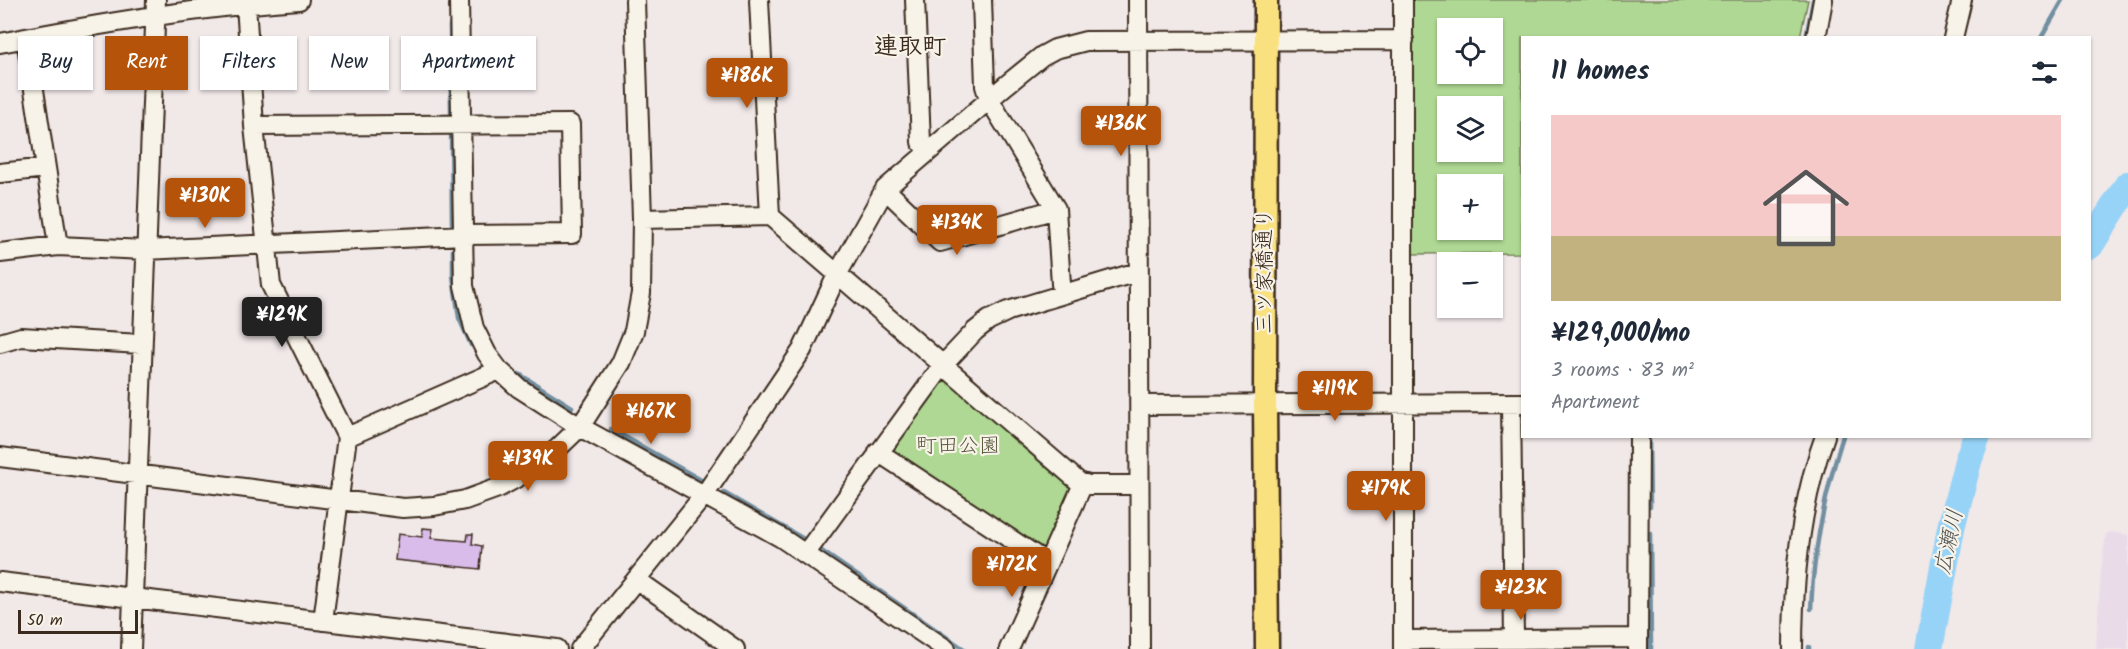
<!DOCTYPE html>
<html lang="en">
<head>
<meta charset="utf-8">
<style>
  :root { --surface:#fff; --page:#f6f6f7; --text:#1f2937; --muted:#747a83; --line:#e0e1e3; --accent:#b45309 }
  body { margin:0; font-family:Kalam,"Klee One",sans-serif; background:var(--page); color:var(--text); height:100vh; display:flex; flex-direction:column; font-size:22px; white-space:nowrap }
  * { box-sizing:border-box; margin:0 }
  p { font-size:20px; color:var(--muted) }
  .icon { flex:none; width:33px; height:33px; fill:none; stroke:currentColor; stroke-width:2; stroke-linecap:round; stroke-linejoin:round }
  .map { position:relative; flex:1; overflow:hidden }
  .sheet { position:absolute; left:1521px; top:36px; width:570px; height:402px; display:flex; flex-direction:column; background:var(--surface); border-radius:0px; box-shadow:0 2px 4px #0004 }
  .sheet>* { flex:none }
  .top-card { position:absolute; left:18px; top:36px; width:570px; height:54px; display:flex; gap:12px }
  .tools { position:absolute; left:1437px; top:18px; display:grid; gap:12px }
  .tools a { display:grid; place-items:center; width:66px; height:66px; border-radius:0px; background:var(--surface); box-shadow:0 2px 4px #0004; font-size:30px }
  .scale { position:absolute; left:18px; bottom:15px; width:120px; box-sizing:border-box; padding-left:6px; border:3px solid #3b2a1e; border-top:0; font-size:16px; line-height:21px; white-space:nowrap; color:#3b2a1e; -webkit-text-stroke:4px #f7f3e8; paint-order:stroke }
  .price { position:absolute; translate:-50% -51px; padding:0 14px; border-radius:6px; background:var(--accent); color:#fff; font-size:20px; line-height:39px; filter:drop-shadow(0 2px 3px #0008) }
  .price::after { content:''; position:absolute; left:50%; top:36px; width:18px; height:14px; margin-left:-9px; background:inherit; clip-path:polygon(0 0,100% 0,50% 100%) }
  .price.current { background:#222; color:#fff }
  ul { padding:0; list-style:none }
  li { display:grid; align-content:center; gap:12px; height:318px; padding:0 30px }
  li+li { border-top:2px solid var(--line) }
  li span { display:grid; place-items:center; height:186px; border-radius:0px; color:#555 }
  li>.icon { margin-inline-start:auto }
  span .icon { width:108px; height:108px; fill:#fffc; stroke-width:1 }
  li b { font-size:26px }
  h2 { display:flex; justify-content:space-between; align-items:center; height:72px; padding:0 30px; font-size:26px }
  .tag { padding:0 21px; border-radius:0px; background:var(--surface); box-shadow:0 2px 4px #0004; font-size:21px; line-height:54px }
  .tag.current { background:var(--accent); color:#fff }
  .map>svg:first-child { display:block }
  .built { fill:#eadbe9 }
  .green { fill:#afd894; stroke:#758159; stroke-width:1.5; fill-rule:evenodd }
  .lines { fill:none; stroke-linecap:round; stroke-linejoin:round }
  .stream { stroke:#728fa0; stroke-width:4.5 }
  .river { stroke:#96d3f7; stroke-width:28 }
  .building { fill:#d9bcea; stroke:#3b2a1e; stroke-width:1.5 }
  .minor-casing { stroke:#3b2a1e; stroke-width:22 }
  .major-casing { stroke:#3b2a1e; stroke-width:27 }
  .minor { stroke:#f7f3e8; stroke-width:18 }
  .major { stroke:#fae180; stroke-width:22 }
  .labels { text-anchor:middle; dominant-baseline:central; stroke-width:4.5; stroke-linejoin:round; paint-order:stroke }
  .street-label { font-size:21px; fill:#3b2a1e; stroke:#f7f3e8 }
  .park-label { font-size:21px; fill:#58563c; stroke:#f7f3e8 }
  .water-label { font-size:22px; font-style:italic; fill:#525454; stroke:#f7f3e8 }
  .quarter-label { font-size:24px; font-weight:bold; fill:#3b2a1e; stroke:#f7f3e8 }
</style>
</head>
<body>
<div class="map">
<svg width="2128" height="649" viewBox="0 0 2128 649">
  <rect width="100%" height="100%" fill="#f1e8e8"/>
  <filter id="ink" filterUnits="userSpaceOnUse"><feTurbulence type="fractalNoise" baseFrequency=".0167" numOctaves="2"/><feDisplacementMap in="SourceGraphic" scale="12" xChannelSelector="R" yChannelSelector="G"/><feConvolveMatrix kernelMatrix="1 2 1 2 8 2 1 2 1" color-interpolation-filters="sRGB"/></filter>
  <g filter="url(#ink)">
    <path class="built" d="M2111 532 2128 535V649H2096L2101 571 2106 534Z"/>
    <path class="green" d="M1411 0H1808L1800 37 1522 38V253L1412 254ZM1448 28H1492V74H1448ZM1448 106H1492V152H1448ZM1448 184H1492V230H1448Z
      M948 379 1070 485 1071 494 1047 547 1039 548 893 456V448L940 381Z"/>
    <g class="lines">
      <path class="stream" d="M450 25 451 115
        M1806 38 1813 0
        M2041 38 2063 0
        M451 130 452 225
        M453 250V276L459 318 471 345
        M519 374 572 407
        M611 429 701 480
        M1649 436 1650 506
        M724 493 809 542
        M1650 533 1651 649
        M816 547 964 649
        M1811 609C1813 550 1825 493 1843 436
        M1809 649V647"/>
      <path class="river" d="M2090 245 2128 185
        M1929 649 1951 528 1968 461 1977 436"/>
    </g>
    <path class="building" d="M423 528 433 529 431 538 467 541 468 534H473L472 544 482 546 480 569 395 560 398 534 422 537Z"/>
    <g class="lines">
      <defs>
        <path id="minor" d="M459 0 464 286 474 328 487 354 499 370 519 388 580 427 780 537 946 649
          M759 0 770 216
          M915 0 921 142 928 152
          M982 0 985 86 989 99 1056 209 1061 284 1063 294
          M1138 0 1140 649
          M1403 0V649
          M246 4 254 126 271 285 347 437 323 621
          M26 38 58 246
          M1816 38 1823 0
          M1953 38 1962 0
          M0 43C99 24 198 7 299 0
          M0 173 46 168
          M885 189 940 242 1056 209
          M642 219 770 216 1079 482 1089 485H1139
          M0 253 58 246 145 250 464 235 572 234 570 124 254 126
          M0 343 21 337 141 344
          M1511 403 1514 639
          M1140 405 1522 403
          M347 437 499 370
          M878 452 1038 557 1048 561
          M0 457 403 508 434 506 465 500 498 488 527 472 557 449 580 427 621 363 634 331 641 293 642 219 635 0
          M806 553 943 365 975 331 989 320 1008 311 1127 275 1139 274
          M637 580 735 649
          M0 582 557 649
          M1403 640 1638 638
          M131 649 156 0
          M580 649 705 494 802 350 837 275 885 189 1005 86 1042 56 1055 49 1086 41 1404 40
          M1009 649 1083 484
          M1638 649 1639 436
          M1793 649C1793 578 1800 504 1825 436"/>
        <path id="major" d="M1266 0 1265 404 1267 649"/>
      </defs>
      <use href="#minor" class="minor-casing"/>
      <use href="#major" class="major-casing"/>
      <use href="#minor" class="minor"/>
      <use href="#major" class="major"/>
    </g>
  </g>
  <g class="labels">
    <g class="street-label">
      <text transform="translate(1265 271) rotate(-90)">三ツ家橋通り</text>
    </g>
    <g class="park-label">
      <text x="958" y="446">町田公園</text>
    </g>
    <g class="water-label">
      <text transform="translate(1950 542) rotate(-78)">広瀬川</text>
    </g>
    <g class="quarter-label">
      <text x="910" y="47">連取町</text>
    </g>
  </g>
</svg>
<div class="tools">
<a><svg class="icon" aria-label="locate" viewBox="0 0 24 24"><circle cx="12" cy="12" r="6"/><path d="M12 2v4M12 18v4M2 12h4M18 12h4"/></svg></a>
<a><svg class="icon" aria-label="layers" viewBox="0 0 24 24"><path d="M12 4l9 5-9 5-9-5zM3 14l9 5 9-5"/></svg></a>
<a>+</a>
<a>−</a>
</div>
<div class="scale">50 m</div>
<b class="price" style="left:747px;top:109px">¥186K</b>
<b class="price" style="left:1121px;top:157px">¥136K</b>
<b class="price" style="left:205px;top:229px">¥130K</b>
<b class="price" style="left:957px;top:256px">¥134K</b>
<b class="price current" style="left:282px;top:348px">¥129K</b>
<b class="price" style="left:1335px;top:422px">¥119K</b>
<b class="price" style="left:651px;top:445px">¥167K</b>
<b class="price" style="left:528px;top:492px">¥139K</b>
<b class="price" style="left:1386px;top:522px">¥179K</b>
<b class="price" style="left:1012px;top:598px">¥172K</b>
<b class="price" style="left:1521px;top:621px">¥123K</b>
<div class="top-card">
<a class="tag">Buy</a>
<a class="tag current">Rent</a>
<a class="tag">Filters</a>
<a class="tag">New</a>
<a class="tag">Apartment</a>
</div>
<section class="sheet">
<h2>11 homes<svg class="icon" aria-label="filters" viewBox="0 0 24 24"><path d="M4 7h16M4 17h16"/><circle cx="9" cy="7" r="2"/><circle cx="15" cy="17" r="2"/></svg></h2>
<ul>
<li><span style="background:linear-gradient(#f6c9c9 65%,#c2b280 0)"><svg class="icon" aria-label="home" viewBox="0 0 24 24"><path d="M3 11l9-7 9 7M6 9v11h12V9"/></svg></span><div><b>¥129,000/mo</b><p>3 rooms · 83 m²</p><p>Apartment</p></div></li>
</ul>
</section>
</div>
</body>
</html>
